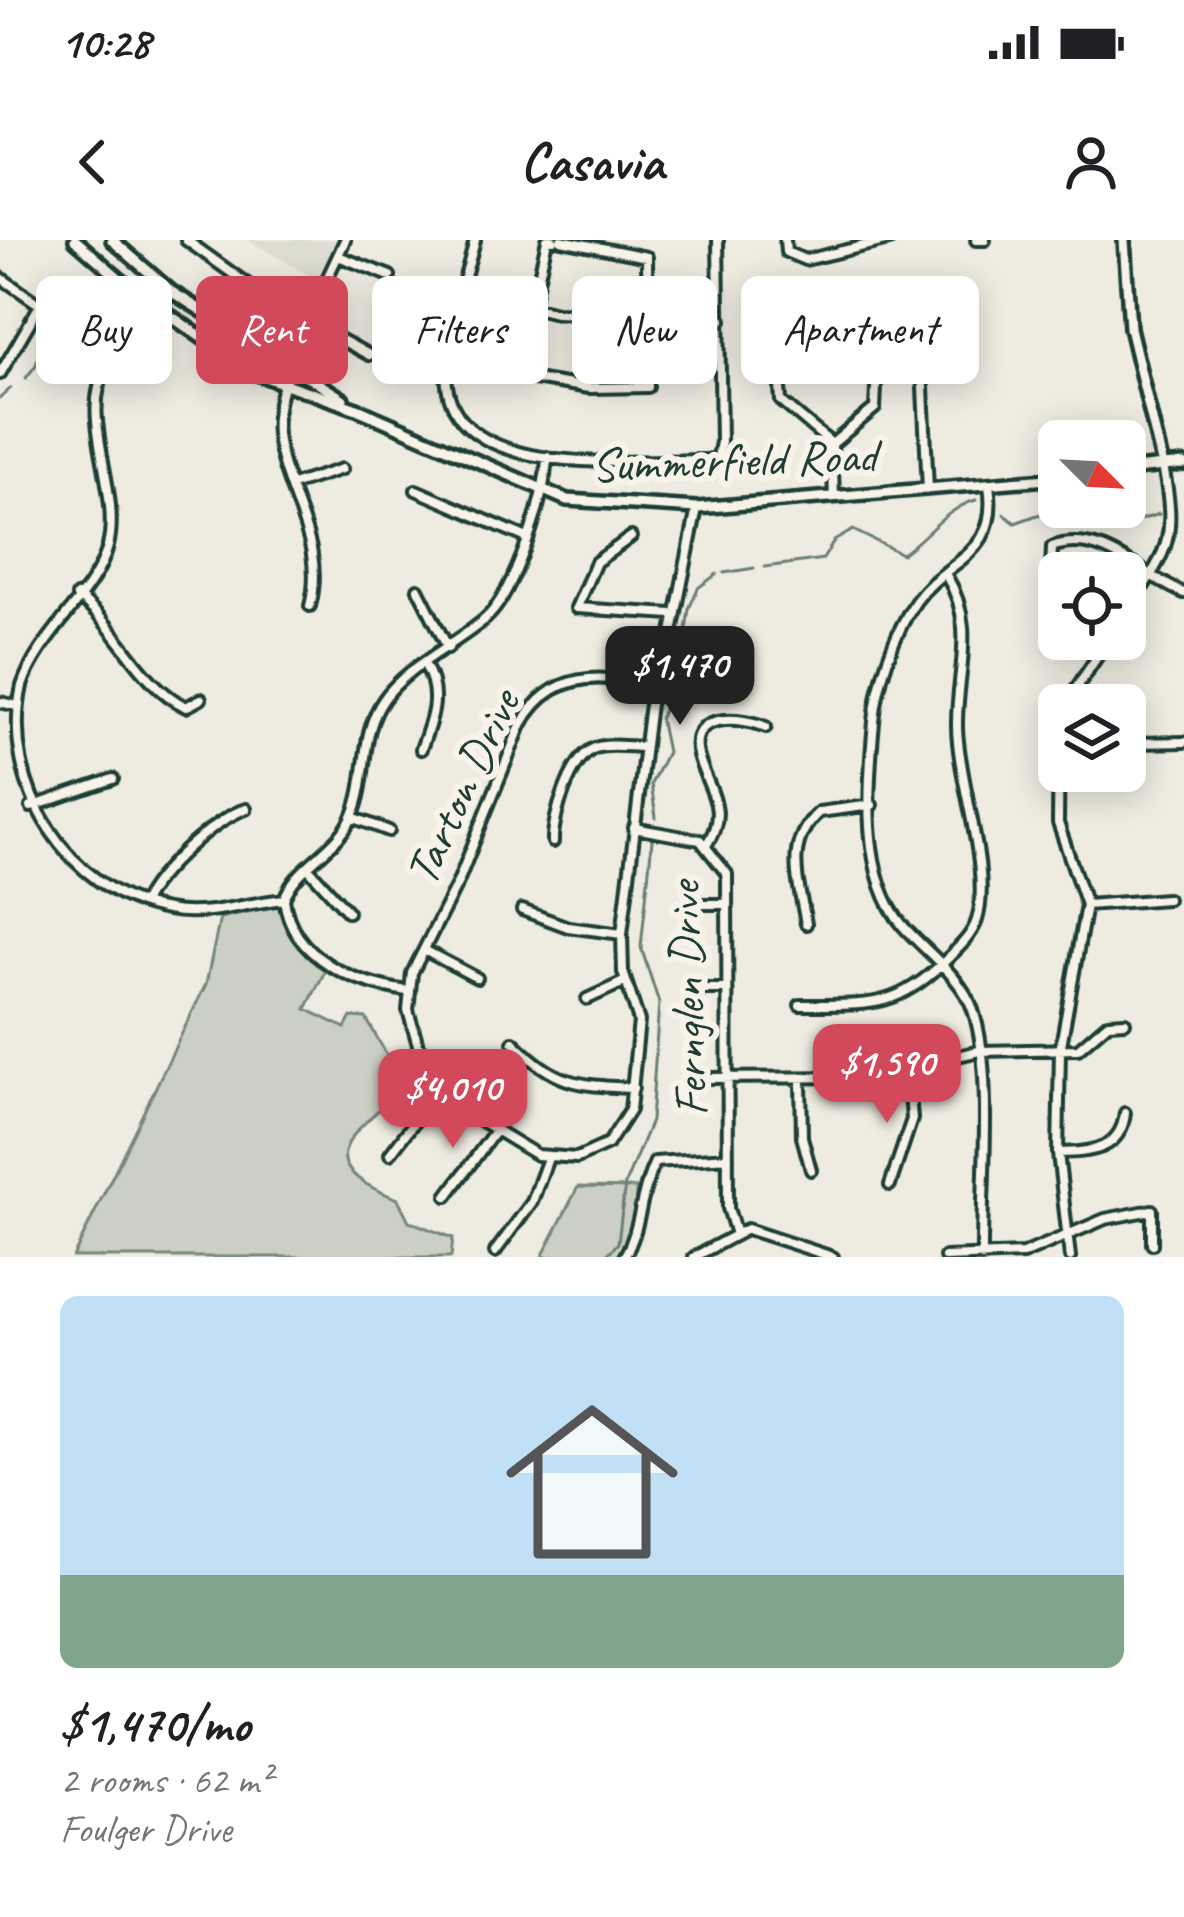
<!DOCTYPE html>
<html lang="en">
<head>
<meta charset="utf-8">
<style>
  :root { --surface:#fff; --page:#f2f2f2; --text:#202124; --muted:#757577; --accent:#d1495b }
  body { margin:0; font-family:Caveat,sans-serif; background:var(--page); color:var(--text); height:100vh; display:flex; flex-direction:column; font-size:45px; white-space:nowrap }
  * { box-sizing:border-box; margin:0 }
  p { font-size:39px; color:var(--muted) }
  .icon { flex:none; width:66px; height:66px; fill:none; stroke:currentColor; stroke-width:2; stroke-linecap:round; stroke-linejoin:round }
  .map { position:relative; height:1017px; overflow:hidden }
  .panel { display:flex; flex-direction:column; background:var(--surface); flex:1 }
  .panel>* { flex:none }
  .top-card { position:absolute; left:36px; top:36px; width:1113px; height:108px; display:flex; gap:24px }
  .needle { width:78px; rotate:114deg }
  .tools { position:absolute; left:1038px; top:180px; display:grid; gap:24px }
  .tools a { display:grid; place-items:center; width:108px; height:108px; border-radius:18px; background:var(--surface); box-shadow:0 6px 30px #0003; font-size:60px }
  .price { position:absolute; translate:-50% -102px; padding:0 27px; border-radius:24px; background:var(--accent); color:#fff; font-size:39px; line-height:78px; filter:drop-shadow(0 3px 6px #0008) }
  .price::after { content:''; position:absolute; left:50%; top:72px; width:36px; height:27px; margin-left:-18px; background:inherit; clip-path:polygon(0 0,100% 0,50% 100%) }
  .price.current { background:#222; color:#fff }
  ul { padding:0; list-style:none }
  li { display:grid; align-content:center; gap:24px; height:636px; padding:0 60px }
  li span { display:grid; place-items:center; height:372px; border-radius:18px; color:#555 }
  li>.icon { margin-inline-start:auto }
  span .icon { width:216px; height:216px; fill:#fffc; stroke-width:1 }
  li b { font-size:51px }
  .tag { padding:0 42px; border-radius:18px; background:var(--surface); box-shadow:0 6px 30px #0003; font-size:42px; line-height:108px }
  .tag.current { background:var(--accent); color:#fff }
  .status { display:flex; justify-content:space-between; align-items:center; height:84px; padding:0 60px; background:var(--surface); direction:ltr }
  .status svg { height:33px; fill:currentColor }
  header { display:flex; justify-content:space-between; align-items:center; height:156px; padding:0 60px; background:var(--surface); font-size:54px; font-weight:600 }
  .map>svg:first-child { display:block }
  .built { fill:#ddddd2 }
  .green { fill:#cccfc4; stroke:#76867c; stroke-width:3 }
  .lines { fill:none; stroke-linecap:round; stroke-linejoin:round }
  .stream { stroke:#6c7e74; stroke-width:3 }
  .minor-casing { stroke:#1f3d34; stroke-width:16 }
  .tertiary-casing { stroke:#1f3d34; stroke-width:18 }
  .minor { stroke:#f7f3e8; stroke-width:8 }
  .tertiary { stroke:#f7f3e8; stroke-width:9 }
  .labels { text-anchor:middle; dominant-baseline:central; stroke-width:12; stroke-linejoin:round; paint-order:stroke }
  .street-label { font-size:48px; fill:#1f3d34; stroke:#f7f3e8 }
</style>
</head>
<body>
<div class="status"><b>10:28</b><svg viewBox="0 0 49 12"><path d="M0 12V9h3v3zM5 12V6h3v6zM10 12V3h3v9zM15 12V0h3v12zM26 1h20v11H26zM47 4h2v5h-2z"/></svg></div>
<header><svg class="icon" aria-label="back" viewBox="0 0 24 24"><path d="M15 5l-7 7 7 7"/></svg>Casavia<svg class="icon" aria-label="person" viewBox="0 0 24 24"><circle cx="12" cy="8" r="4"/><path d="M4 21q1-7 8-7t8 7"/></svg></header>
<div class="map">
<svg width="1184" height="1017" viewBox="0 0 1184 1017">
  <rect width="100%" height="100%" fill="#eeece1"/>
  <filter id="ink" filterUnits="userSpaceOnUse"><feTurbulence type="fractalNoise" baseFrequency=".00833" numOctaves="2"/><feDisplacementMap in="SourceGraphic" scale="24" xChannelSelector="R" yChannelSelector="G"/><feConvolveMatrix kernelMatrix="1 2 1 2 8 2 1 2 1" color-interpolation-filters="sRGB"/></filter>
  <g filter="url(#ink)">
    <path class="built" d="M248 0H336L319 41Z"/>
    <path class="green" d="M273 666 280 667 290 690 325 731 306 769 345 788 351 777 366 778 404 846C358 892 300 922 398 959L409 981 453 998 451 1017H73L206 744 220 678Z
      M578 947 636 948 635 987 619 1017H542Z"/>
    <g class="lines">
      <path class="stream" d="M26 138 36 125 44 94
        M0 158 11 148
        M1004 274 1015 283 1040 274C1074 288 1125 287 1159 274
        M765 327 823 319 834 301 853 290 902 314C925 299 946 268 976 260
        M724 333 754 328
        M656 578 651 544 667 512 660 478 683 411 689 369 698 348 717 334
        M605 1017 618 1003 625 944 651 881 659 763 641 707 652 600"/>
      <defs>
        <path id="minor" d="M186 0 271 61 369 115
          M475 0C465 43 441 101 447 145 459 243 639 219 709 220L718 217 721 202 718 0
          M553 0H547L517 136 589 148 648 147 647 17 561 0
          M785 0 786 12 805 20 889 0
          M976 0H985
          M338 16 390 36
          M0 37 40 65 107 128
          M464 50 556 73 721 80
          M172 52C153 84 124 100 107 128 77 175 122 249 108 306 96 354 39 394 22 446 0 546 68 652 167 670 206 678 245 663 284 659
          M814 56 846 69 878 108 875 168 832 204 781 161 778 118 764 90 769 71Z
          M919 67 928 249
          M0 134 40 65
          M832 204 834 257
          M292 245 342 229
          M416 250 527 298
          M631 297 596 322 576 368 672 374
          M418 349 448 408
          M1050 354 1052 307C1102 289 1141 336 1184 353
          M77 356C119 387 138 443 186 467L201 459
          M310 366C327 303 284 255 277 194 271 143 324 48 345 0
          M1125 374C1167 311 1178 303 1163 226
          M655 449C602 431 549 432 521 485L458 642 412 733 408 770 418 805 481 881 537 915 577 918 608 904 630 870 639 781 623 732 622 694 650 464 665 427 697 268
          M0 462 17 466
          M1065 465 1109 399
          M1059 482 1058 583 1086 665 1060 811 1058 913 1070 1017
          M1137 503 1184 502
          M421 509C432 480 442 454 425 425
          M31 567 113 539
          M352 577 389 591
          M634 588 700 600 727 634 728 968 735 991
          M553 602C552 578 571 517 595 508 609 503 629 507 643 507
          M707 604C730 568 707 549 698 515 687 471 743 477 766 487
          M308 628 348 672
          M143 664C153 635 218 576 246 569
          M693 664H727
          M1086 665 1167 659
          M522 670 568 687 622 694
          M806 684C799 642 783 604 819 572L872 565
          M424 710 477 738
          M695 749H727
          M407 751C355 743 292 720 284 659 297 624 339 610 353 575 369 537 359 494 384 459 407 426 454 406 485 379 514 355 546 256 547 217
          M587 759 626 741
          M800 765C865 764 893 771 943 723 956 710 971 698 977 680 992 630 958 542 957 487 956 431 978 388 946 335
          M513 802C556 844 573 845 633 848
          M693 832 707 838 869 837 979 811 1078 809 1108 783 1125 782
          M801 840 802 897 811 930
          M1058 913C1090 912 1121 911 1125 873
          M390 914 422 872 451 848
          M890 945 912 879 908 829
          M447 956 495 891
          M495 1012 532 962 548 918
          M624 1017C642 987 639 954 655 922L728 917
          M694 1017 747 989 833 1017
          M945 1017 1023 1014 1105 979 1152 970V1004
          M982 1017C981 949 994 832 973 770 962 737 926 712 903 686 860 636 868 544 874 482 877 443 894 393 916 361 948 317 1000 317 989 245"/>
        <path id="tertiary" d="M75 0 128 46 251 132 357 169 567 260 697 268 1059 238
          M112 0 172 52 343 159
          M1124 0 1130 88 1163 226
          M1125 230 1184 224"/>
      </defs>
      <use href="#minor" class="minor-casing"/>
      <use href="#tertiary" class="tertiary-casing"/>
      <use href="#minor" class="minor"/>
      <use href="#tertiary" class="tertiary"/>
    </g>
  </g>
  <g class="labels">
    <g class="street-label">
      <text transform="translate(734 220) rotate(-2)">Summerfield Road</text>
      <text transform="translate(462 547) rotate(-65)">Tarton Drive</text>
      <text transform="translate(687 759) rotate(-92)">Fernglen Drive</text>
    </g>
  </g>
</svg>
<div class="tools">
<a><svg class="needle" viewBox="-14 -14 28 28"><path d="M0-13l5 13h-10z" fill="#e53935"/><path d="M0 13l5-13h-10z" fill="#757577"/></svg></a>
<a><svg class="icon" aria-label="locate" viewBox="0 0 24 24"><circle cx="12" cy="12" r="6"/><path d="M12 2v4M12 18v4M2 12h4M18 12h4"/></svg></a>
<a><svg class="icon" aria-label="layers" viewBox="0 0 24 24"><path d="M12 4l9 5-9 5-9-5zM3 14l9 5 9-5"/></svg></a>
</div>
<b class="price current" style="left:680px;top:488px">$1,470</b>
<b class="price" style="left:887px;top:886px">$1,590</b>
<b class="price" style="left:453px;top:911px">$4,010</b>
<div class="top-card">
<a class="tag">Buy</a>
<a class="tag current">Rent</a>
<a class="tag">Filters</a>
<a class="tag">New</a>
<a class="tag">Apartment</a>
</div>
</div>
<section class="panel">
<ul>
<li><span style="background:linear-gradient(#bfe0f5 75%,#7fa58c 0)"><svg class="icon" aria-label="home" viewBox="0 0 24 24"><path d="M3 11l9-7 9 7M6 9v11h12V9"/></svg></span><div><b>$1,470/mo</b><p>2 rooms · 62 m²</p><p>Foulger Drive</p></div></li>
</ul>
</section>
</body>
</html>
